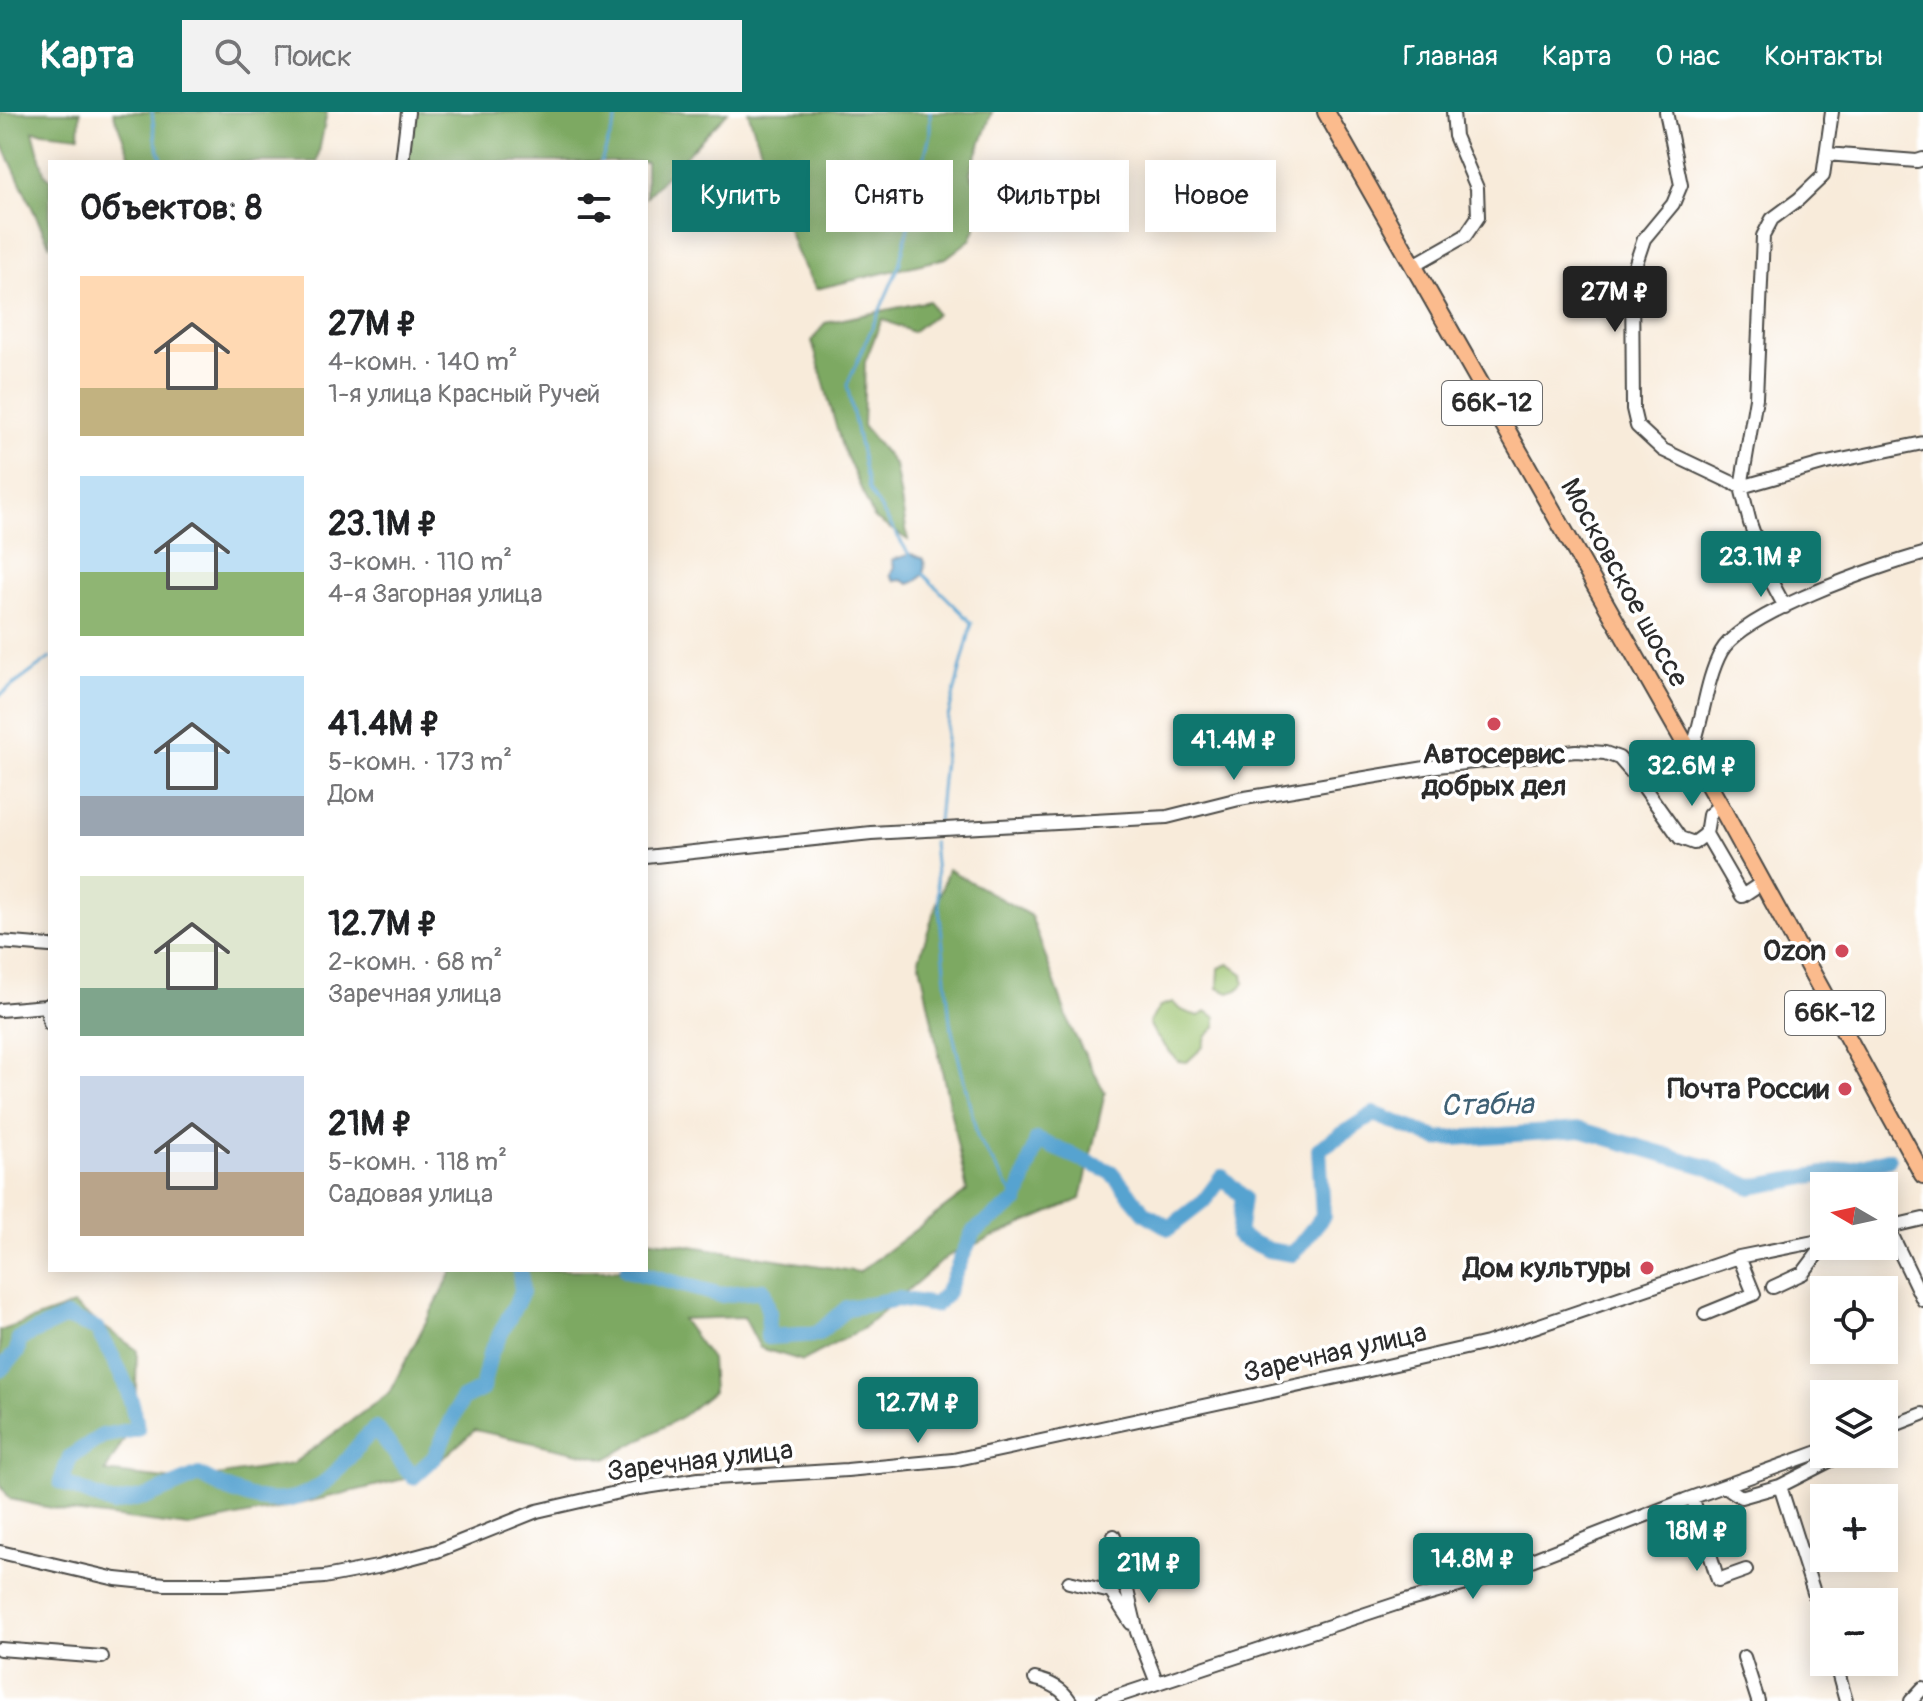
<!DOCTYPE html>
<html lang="ru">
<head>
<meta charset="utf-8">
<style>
  :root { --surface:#fff; --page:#f2f2f2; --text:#202124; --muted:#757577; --accent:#0f766e }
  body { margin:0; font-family:Pangolin,sans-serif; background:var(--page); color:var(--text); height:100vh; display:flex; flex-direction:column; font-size:30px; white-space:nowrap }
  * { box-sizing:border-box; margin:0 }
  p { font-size:26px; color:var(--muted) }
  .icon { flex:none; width:44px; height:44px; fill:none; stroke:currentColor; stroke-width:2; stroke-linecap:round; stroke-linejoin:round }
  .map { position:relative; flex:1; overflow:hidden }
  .details { position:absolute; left:48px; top:48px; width:600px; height:1112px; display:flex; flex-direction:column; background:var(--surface); border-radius:0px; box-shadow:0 4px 20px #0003 }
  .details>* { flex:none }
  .guide { position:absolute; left:672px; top:48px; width:760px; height:72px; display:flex; gap:16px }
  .needle { width:52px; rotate:279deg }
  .tools { position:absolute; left:1810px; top:1060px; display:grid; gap:16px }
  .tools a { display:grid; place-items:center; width:88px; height:88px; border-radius:0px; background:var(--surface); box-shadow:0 4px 20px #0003; font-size:40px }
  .price { position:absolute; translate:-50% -68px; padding:0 18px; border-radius:8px; background:var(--accent); color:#fff; font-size:26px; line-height:52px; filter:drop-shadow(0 2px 4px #0008) }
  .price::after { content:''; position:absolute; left:50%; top:48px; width:24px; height:18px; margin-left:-12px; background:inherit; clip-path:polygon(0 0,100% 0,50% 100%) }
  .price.on { background:#222; color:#fff }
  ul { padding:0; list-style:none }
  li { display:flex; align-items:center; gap:24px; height:200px; padding:0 32px }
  li span { display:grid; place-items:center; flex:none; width:224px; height:160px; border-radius:0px; color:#555 }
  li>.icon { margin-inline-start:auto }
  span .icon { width:96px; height:96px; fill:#fffc; stroke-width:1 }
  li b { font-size:34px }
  h2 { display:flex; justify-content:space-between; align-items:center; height:96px; padding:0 32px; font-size:34px }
  .chip { padding:0 28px; border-radius:0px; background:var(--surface); box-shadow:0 4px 20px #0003; font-size:28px; line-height:72px }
  .chip.on { background:var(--accent); color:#fff }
  header { display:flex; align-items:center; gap:48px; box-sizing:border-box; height:112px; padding:0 40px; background:var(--accent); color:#fff }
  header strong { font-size:38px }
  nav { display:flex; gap:44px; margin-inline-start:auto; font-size:28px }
  .search { width:560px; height:72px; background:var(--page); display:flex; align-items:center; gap:20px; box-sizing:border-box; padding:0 28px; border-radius:0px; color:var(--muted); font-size:30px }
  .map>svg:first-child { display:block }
  .green { fill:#9cc36f; stroke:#64774d; stroke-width:2 }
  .forest { fill:#7da962; stroke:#546a46; stroke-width:2 }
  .water { fill:#57a3d0; stroke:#41677e; stroke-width:2 }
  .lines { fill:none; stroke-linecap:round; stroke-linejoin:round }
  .stream { stroke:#57a3d0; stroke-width:3 }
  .river { stroke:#57a3d0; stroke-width:16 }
  .minor-casing { stroke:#4a4845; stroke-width:16 }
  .major-casing { stroke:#4a4845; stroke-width:20 }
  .minor { stroke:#fff; stroke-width:12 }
  .major { stroke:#fbbb8d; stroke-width:16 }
  .poi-dot { fill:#d1495b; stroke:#fff; stroke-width:3 }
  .labels { text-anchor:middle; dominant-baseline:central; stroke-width:7; stroke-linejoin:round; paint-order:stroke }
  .shield { fill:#fff; stroke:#6b6b6b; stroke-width:2 }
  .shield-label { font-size:26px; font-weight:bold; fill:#2b2b2b }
  .street-label { font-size:28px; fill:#2b2b2b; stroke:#fff }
  .poi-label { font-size:28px; font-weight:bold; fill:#2b2b2b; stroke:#fff; text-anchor:end }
  .water-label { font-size:30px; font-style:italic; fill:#3f6175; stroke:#fff }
</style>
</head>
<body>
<header>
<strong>Карта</strong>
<div class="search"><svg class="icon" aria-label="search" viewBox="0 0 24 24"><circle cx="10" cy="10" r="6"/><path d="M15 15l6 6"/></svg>Поиск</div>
<nav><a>Главная</a><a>Карта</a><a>О нас</a><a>Контакты</a></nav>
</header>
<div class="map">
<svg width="1923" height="1589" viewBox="0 0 1923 1589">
  <rect width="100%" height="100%" fill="#fff"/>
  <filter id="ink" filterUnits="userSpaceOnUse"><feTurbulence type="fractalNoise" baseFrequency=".0125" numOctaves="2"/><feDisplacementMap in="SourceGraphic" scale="16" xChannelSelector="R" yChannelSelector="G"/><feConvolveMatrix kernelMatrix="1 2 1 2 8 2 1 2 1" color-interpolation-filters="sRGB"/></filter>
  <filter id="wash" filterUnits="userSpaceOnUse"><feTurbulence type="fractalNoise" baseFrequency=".006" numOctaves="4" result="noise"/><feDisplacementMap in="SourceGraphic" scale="32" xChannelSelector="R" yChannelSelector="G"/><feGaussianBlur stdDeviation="1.8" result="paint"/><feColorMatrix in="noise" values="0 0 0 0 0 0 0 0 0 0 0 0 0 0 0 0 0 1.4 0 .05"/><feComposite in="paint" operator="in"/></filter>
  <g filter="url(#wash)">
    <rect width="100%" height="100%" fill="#f8ebda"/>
    <path class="green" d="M1229 852 1243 862 1244 871 1238 878 1229 881 1218 876 1219 856Z
      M1173 890C1179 899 1189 901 1199 904L1207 900 1216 905V915L1206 925 1203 935 1187 950 1178 949 1156 924 1149 911 1160 894Z"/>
    <path class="forest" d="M0 0H80L79 24 33 19 44 61 50 67V134L0 27Z
      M113 0H327L317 50H132Z
      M413 0H728L646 85V50H407Z
      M748 0H992L970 61 985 90 971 127 946 146 816 177 796 140Z
      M929 189 936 202 912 220 882 207 865 250 863 314 895 353 908 428 874 406 841 332 812 229 825 211Z
      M948 757 1031 804 1071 916 1105 981 1081 1087 948 1144 862 1217 803 1249 760 1236 744 1205 682 1207 711 1247 713 1280 683 1304 606 1347 475 1318 425 1362 282 1396 188 1415 65 1399 10 1387 0 1372V1219L73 1193 137 1238 135 1309 105 1360 184 1369 292 1352 389 1281 453 1158H646V1127L859 1160 967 1079 919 847Z"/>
    <path class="water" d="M911 442 924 447C926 459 922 469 909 472L902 468 894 469 890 463 894 455 892 448Z"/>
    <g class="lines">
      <path class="stream" d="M152 0 155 27 163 50
        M601 50 619 0
        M910 444 869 378 847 273 899 154 930 22V0
        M921 460 972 511 948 605 938 710
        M0 583 50 546
        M933 730 950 910 978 1027 1017 1089"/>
      <path class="river" d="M627 1158 721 1183 763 1178 769 1201 768 1225 817 1222 847 1196 898 1187 935 1193 946 1182 973 1120 1017 1089 1037 1028 1111 1060 1145 1101 1169 1116 1204 1089 1222 1065 1243 1085 1238 1124 1268 1138 1293 1142 1323 1104 1319 1037 1374 1002 1438 1027 1581 1018 1707 1055 1751 1075 1851 1057 1888 1047
        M0 1258 17 1240 19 1227 66 1205 97 1217C115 1249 133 1280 137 1317L102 1324 70 1345 61 1370 113 1392 149 1384 199 1363C245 1388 287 1404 330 1366 347 1351 357 1331 376 1316L413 1365 434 1346 462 1287 482 1277 490 1242 522 1180 520 1158"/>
    </g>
  </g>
  <g filter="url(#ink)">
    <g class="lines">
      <defs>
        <path id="minor" d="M1666 0 1681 73 1673 92 1644 127 1632 163 1633 297 1637 314 1663 338 1741 375 1822 352 1923 331
          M1826 42 1917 49 1923 47
          M402 50 408 0
          M1414 153 1465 124 1478 105 1477 76 1455 24 1453 0
          M1785 495 1770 467 1750 411 1741 375 1756 286 1763 124 1772 107 1799 87 1823 64 1832 0
          M1687 636 1695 628C1704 600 1707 566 1721 540 1742 501 1879 454 1923 442
          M1706 722 1709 703 1720 693
          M646 745 871 721 1167 705 1239 687 1437 654 1576 639 1605 641 1619 646 1641 671 1680 726 1694 731 1706 722 1742 784 1763 770
          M0 830 50 834
          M46 894 50 912
          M0 898 46 894 50 892
          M1888 1115 1923 1188
          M1884 1116 1923 1107
          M1773 1175 1803 1161 1824 1133
          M1705 1202 1754 1182 1739 1145
          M1884 1317 1923 1302
          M1725 1374 1741 1385 1780 1374 1843 1342
          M1780 1374 1824 1512
          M1693 1387 1718 1468 1746 1458
          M1114 1424 1137 1520 1157 1571
          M0 1440 116 1467 165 1472H230L324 1465 377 1455 437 1439 537 1399 633 1377 699 1367 847 1358 953 1348 1365 1259 1487 1231 1739 1145 1824 1128
          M1069 1470 1111 1480 1131 1511
          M0 1537 102 1545
          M1744 1545 1758 1589
          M1835 1550 1846 1589
          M1035 1567C1049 1570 1062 1576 1070 1589
          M1103 1589 1399 1491 1480 1468 1685 1388 1824 1338
          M1911 1589 1923 1576"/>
        <path id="major" d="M1326 0 1720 693 1923 1063"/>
      </defs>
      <use href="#minor" class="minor-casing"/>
      <use href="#major" class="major-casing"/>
      <use href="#minor" class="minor"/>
      <use href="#major" class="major"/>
    </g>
  </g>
  <g class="poi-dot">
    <circle cx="1494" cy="612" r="8"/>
    <circle cx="1842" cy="839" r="8"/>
    <circle cx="1845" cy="977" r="8"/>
    <circle cx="1647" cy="1156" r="8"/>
  </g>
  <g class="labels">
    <g class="shield">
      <rect x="1442" y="269" width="100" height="44" rx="6"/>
      <rect x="1785" y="879" width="100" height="44" rx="6"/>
    </g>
    <g class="shield-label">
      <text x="1492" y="291">66К-12</text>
      <text x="1835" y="901">66К-12</text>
    </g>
    <g class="street-label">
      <text transform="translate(1624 471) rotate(61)">Московское шоссе</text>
      <text transform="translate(1335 1241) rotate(-13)">Заречная улица</text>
      <text transform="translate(700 1349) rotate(-7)">Заречная улица</text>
    </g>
    <g class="poi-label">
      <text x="1494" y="642" text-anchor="middle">Автосервис<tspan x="1494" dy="32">добрых дел</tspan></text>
      <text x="1826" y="839">Ozon</text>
      <text x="1829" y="977">Почта России</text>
      <text x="1631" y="1156">Дом культуры</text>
    </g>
    <g class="water-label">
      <text transform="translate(1487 993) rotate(-1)">Стабна</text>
    </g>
  </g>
</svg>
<div class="tools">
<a><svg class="needle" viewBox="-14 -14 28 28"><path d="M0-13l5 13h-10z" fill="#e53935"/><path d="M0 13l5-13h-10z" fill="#757577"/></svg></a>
<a><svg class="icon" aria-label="locate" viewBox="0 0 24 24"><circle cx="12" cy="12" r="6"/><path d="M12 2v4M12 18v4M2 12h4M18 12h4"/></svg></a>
<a><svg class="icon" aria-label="layers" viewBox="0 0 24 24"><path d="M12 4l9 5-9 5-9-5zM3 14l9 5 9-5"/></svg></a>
<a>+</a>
<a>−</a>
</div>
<b class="price on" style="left:1615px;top:222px">27M ₽</b>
<b class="price" style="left:1761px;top:487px">23.1M ₽</b>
<b class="price" style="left:1234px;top:670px">41.4M ₽</b>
<b class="price" style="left:1692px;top:696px">32.6M ₽</b>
<b class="price" style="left:918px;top:1333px">12.7M ₽</b>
<b class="price" style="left:1697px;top:1461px">18M ₽</b>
<b class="price" style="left:1473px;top:1489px">14.8M ₽</b>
<b class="price" style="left:1149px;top:1493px">21M ₽</b>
<div class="guide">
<a class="chip on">Купить</a>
<a class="chip">Снять</a>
<a class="chip">Фильтры</a>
<a class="chip">Новое</a>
</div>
<section class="details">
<h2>Объектов: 8<svg class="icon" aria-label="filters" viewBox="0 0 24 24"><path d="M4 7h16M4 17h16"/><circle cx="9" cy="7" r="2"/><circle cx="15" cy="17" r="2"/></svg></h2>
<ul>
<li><span style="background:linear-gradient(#ffd9b3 70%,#c2b280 0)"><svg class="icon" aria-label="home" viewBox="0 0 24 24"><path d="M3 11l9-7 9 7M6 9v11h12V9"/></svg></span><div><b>27M ₽</b><p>4-комн. · 140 m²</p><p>1-я улица Красный Ручей</p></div></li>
<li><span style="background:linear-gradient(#bfe0f5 60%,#8fb573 0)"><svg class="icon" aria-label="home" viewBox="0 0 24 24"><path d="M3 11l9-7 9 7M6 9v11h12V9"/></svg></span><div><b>23.1M ₽</b><p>3-комн. · 110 m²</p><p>4-я Загорная улица</p></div></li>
<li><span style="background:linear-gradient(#bfe0f5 75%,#9aa5b1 0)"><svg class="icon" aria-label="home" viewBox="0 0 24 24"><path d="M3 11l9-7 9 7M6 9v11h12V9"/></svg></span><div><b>41.4M ₽</b><p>5-комн. · 173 m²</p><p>Дом</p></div></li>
<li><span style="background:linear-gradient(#dfe7d0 70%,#7fa58c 0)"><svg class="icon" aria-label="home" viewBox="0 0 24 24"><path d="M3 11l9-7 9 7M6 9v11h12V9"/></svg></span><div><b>12.7M ₽</b><p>2-комн. · 68 m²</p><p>Заречная улица</p></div></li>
<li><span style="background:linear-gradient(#c9d6e8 60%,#b9a48a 0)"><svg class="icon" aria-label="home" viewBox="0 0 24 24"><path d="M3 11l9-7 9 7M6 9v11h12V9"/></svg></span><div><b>21M ₽</b><p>5-комн. · 118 m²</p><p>Садовая улица</p></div></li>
</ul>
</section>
</div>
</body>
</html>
